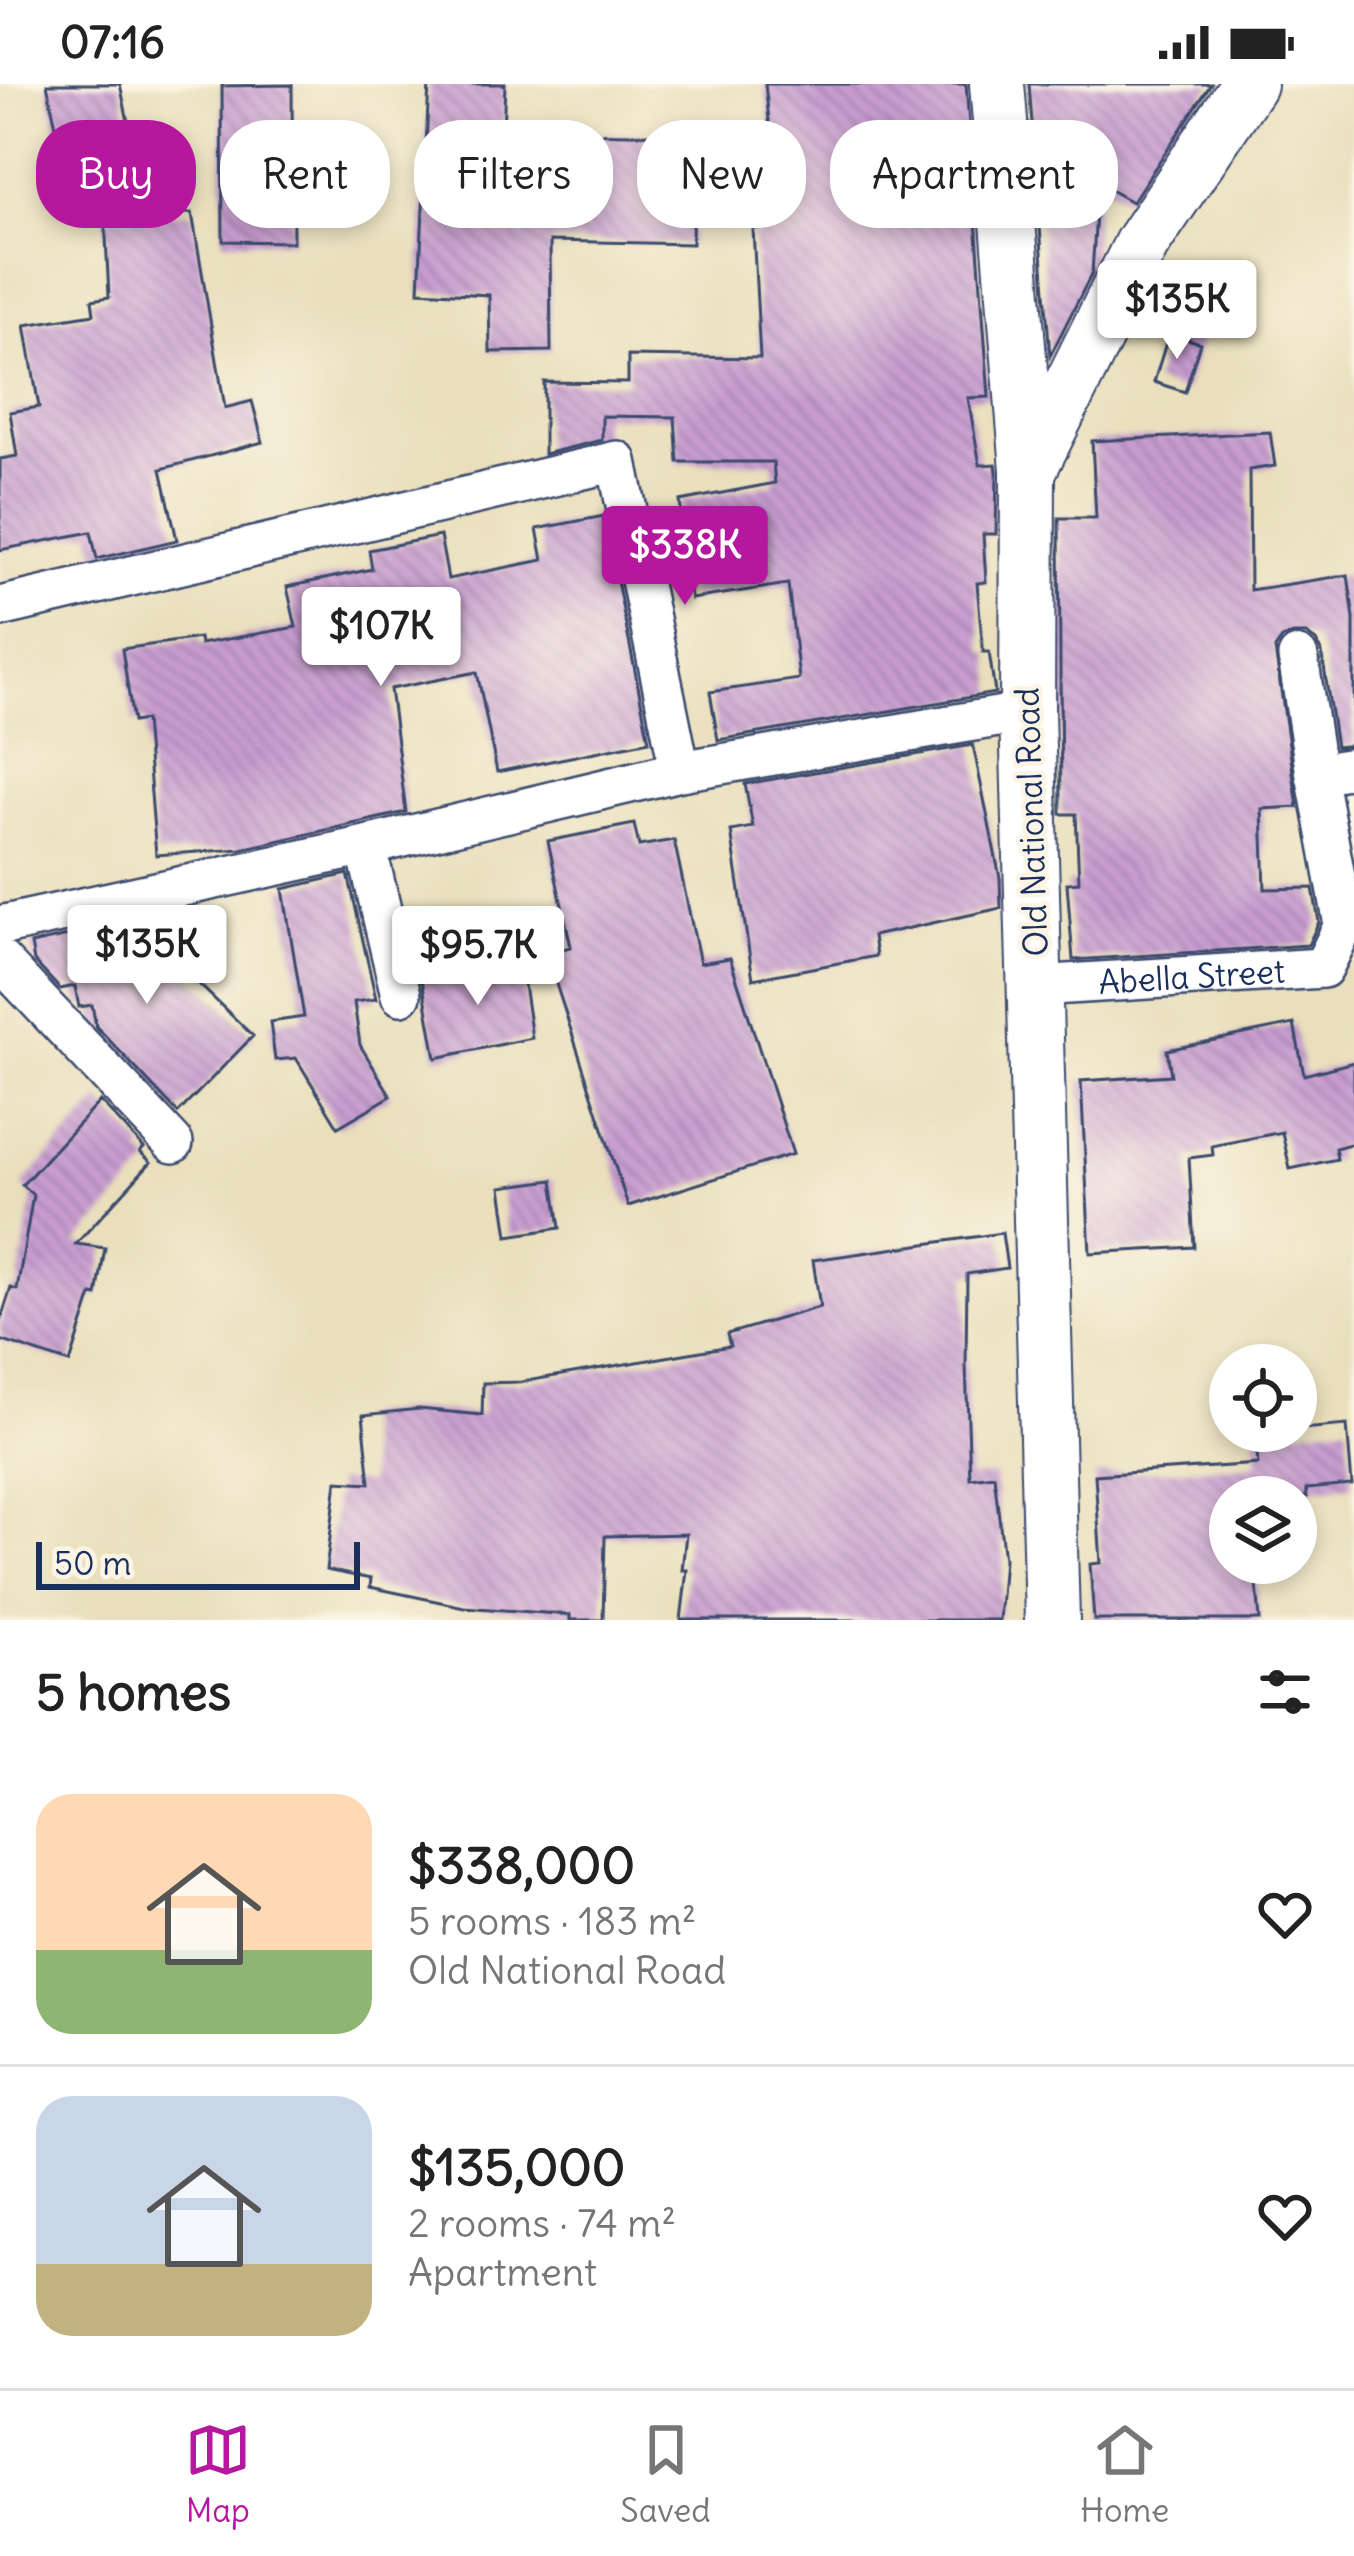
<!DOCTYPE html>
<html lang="en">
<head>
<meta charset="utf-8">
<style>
  :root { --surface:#fff; --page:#f2f2f2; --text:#222; --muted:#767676; --line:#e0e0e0; --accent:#b5179e }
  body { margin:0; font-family:Delius,sans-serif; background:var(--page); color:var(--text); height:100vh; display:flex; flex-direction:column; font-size:45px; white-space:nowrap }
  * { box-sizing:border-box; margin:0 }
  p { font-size:39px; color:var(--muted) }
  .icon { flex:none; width:66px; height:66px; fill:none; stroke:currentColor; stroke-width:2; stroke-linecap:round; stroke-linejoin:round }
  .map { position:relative; height:1536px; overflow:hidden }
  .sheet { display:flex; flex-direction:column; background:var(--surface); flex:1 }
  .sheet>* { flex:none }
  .guide { position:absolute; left:36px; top:36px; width:1284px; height:108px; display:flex; gap:24px }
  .controls { position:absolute; left:1209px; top:1260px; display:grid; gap:24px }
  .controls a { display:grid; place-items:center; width:108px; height:108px; border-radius:50%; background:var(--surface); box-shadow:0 6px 18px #0003; font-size:60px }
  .scale { position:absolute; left:36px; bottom:30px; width:324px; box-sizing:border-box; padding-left:12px; border:6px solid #1b2f5e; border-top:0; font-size:33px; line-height:42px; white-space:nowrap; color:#1b2f5e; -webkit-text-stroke:9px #fcf5e5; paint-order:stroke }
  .price { position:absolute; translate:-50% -102px; padding:0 27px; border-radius:12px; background:#fff; color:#222; font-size:39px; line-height:78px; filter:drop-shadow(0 3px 6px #0008) }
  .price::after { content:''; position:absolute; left:50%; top:72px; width:36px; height:27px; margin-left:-18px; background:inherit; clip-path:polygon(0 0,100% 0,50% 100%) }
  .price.current { background:var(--accent); color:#fff }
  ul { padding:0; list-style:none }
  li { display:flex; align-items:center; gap:36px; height:300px; padding:0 36px }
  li+li { border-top:3px solid var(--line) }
  li span { display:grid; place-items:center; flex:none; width:336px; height:240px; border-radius:36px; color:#555 }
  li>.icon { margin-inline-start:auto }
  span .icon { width:144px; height:144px; fill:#fffc; stroke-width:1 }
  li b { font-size:51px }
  h2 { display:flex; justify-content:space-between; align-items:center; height:144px; padding:0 36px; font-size:51px }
  .tag { padding:0 42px; border-radius:48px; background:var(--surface); box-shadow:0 6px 18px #0003; font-size:42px; line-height:108px }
  .tag.current { background:var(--accent); color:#fff }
  .status { display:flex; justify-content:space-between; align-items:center; height:84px; padding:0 60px; background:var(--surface); direction:ltr }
  .status svg { height:33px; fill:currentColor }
  .dock { display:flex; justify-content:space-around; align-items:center; height:168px; border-top:3px solid var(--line); background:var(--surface); font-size:33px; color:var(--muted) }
  .dock a { display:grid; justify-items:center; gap:6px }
  .dock .current { color:var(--accent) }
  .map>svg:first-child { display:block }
  .building { fill:url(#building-back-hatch) }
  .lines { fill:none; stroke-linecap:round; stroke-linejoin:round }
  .street-casing { stroke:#3a496c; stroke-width:44 }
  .secondary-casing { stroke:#3a496c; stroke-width:58 }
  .street { stroke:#fff; stroke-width:39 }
  .secondary { stroke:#fff; stroke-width:54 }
  .labels { text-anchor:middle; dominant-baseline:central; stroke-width:9; stroke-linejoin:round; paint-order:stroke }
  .street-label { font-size:33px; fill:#1b2f5e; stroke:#fcf5e5 }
</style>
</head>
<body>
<div class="status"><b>07:16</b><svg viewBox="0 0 49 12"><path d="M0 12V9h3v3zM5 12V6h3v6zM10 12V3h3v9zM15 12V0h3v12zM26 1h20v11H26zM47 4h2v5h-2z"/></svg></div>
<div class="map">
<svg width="1354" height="1536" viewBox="0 0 1354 1536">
  <defs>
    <pattern id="building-back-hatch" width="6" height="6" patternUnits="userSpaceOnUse" patternTransform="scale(3)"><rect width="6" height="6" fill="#c89dd0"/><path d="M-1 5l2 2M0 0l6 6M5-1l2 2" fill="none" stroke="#a280ac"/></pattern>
  </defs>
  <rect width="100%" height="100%" fill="#fcf5e5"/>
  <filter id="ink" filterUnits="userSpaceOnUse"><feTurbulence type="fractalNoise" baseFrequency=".00833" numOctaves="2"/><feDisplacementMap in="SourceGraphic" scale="24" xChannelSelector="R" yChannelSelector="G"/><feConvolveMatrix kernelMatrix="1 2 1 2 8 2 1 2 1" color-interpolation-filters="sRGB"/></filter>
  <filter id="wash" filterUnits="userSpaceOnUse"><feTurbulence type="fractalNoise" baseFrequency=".004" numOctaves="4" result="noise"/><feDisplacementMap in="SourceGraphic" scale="48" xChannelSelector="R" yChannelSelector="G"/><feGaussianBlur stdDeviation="2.7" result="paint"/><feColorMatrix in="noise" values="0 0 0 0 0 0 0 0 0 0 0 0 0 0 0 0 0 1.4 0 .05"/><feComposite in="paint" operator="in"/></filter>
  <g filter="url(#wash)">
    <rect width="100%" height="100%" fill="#e9dfbc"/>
    <g id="blocks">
      <path class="building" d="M47 0H120L129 42 59 57Z
        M429 0H505L503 48 694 51 692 160 550 157 551 267 490 268 489 211 419 207Z
        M765 0H966L989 313 968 314 980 381 996 380 997 388 996 450H983L986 498 977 499 983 568H989L995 609 718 656 710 608 799 595 788 500 691 515 680 417 775 399 773 378H678L675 333 602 332V356L544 370V298L628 299V272L760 274 753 145 764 144 754 55 771 54Z
        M1029 0H1211L1132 118 1098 99 1092 189 1050 272Z
        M292 1 293 158 223 157 222 2Z
        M192 129 225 324 252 317 263 358 161 385 177 456 97 475 91 448 0 466V375L17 372 10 328 39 323 25 241 94 230 92 216 109 213 105 133Z
        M1169 249 1200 259 1185 308 1154 298Z
        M1270 348 1275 382 1249 386 1250 506 1348 491 1354 534V661L1336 663 1322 569 1316 557 1306 550H1293L1282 555 1275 565 1298 723 1262 725 1265 805 1313 804 1319 838 1308 861 1073 876 1067 799 1079 798 1076 730H1061L1059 434H1096L1092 357Z
        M604 432 649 657 497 688 477 588 390 605 406 728 241 765 156 771 145 636 133 638 122 565 199 554 200 560 296 543 287 503 372 485 369 466 440 452 448 495 543 476 537 445Z
        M973 661 1000 794 1001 824 873 852 876 872 753 895 731 747 753 743 745 700Z
        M634 740 639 762 674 756 700 879 730 874 793 1070 628 1122 546 869 571 863 548 757Z
        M348 790 376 915 354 918 360 961 391 1012 338 1043 296 974 275 976 270 938 304 933 283 805Z
        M170 843 178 880 253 952 178 1029 96 942 92 921 79 923 75 902 60 905 34 877 31 860 100 845 102 857Z
        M520 874 532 954 436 974 422 895Z
        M1294 940 1304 991 1354 978V1059L1335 1064 1337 1075 1290 1085 1282 1048 1212 1062 1213 1071 1189 1074 1194 1163 1090 1169 1081 997 1171 991 1167 966Z
        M100 1017 144 1064 140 1068 151 1078 76 1160 105 1164 97 1212 92 1211 70 1279 0 1256V1238L11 1204 17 1206 33 1111 22 1101Z
        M553 1096 560 1144 508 1152 501 1103Z
        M1002 1149 1007 1184 967 1190 966 1282 970 1394 994 1391 1004 1475 999 1536H681L687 1486H682L686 1450 605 1452 603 1536H570V1531L464 1523 370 1503 371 1495 326 1486 337 1397 370 1399 363 1331 419 1325 482 1331 483 1299 521 1298 730 1262 727 1250 820 1223 813 1176Z
        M1347 1341 1352 1401 1306 1405 1307 1413H1230V1479H1255L1260 1536H1094L1090 1480 1101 1479 1095 1391 1258 1380 1255 1349Z"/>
    </g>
  </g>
  <g filter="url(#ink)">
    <use href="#blocks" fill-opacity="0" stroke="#3a496c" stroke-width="3"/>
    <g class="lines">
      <defs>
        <g id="street">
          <path d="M0 523 617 377 680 687"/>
          <path d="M1298 573 1316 690"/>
          <path d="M366 762 401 911"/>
          <path d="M0 842 366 762 680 687 1027 628"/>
          <path d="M0 876 173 1059"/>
          <path id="s1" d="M1036 902 1323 884 1344 841 1316 690 1354 684"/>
        </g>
        <path id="secondary" d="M997 0 1028 386
          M1052 1536 1027 628 1028 388 1142 159 1249 0"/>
      </defs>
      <use href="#street" class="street-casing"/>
      <use href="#secondary" class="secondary-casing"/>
      <use href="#street" class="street"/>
      <use href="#secondary" class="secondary"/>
    </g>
  </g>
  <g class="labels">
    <g class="street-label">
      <text transform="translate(1031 738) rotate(-92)">Old National Road</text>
      <text stroke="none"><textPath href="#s1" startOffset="156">Abella Street</textPath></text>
    </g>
  </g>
</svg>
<div class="controls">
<a><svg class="icon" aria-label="locate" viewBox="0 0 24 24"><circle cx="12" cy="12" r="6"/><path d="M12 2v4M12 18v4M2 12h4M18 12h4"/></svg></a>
<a><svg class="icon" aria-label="layers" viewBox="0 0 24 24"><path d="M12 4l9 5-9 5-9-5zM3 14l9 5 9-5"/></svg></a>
</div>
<div class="scale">50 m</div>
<b class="price" style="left:1177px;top:278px">$135K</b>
<b class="price current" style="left:685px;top:524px">$338K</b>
<b class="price" style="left:381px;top:605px">$107K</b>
<b class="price" style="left:147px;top:923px">$135K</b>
<b class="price" style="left:478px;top:924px">$95.7K</b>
<div class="guide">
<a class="tag current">Buy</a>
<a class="tag">Rent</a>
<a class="tag">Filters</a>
<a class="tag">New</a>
<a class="tag">Apartment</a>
</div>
</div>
<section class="sheet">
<h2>5 homes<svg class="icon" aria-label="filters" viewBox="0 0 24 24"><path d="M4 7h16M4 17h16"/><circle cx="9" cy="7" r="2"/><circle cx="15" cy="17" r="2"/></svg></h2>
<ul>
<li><span style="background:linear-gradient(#ffd9b3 65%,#8fb573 0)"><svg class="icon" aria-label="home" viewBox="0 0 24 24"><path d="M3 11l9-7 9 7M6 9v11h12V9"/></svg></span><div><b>$338,000</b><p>5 rooms · 183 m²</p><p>Old National Road</p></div><svg class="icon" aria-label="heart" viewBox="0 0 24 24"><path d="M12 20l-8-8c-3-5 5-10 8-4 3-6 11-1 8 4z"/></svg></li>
<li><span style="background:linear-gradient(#c9d6e8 70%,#c2b280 0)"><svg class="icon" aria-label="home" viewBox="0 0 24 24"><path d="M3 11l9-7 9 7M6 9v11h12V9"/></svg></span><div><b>$135,000</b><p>2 rooms · 74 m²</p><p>Apartment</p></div><svg class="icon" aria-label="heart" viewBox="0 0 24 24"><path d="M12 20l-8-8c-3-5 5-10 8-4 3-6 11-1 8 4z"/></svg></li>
</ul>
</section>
<nav class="dock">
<a class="current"><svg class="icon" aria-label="map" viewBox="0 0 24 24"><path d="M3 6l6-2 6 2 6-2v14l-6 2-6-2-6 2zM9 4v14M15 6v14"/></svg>Map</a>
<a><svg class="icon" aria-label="saved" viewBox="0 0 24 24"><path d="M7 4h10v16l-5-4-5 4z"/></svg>Saved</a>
<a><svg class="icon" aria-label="home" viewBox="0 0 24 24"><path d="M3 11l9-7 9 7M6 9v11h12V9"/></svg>Home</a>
</nav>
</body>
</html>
